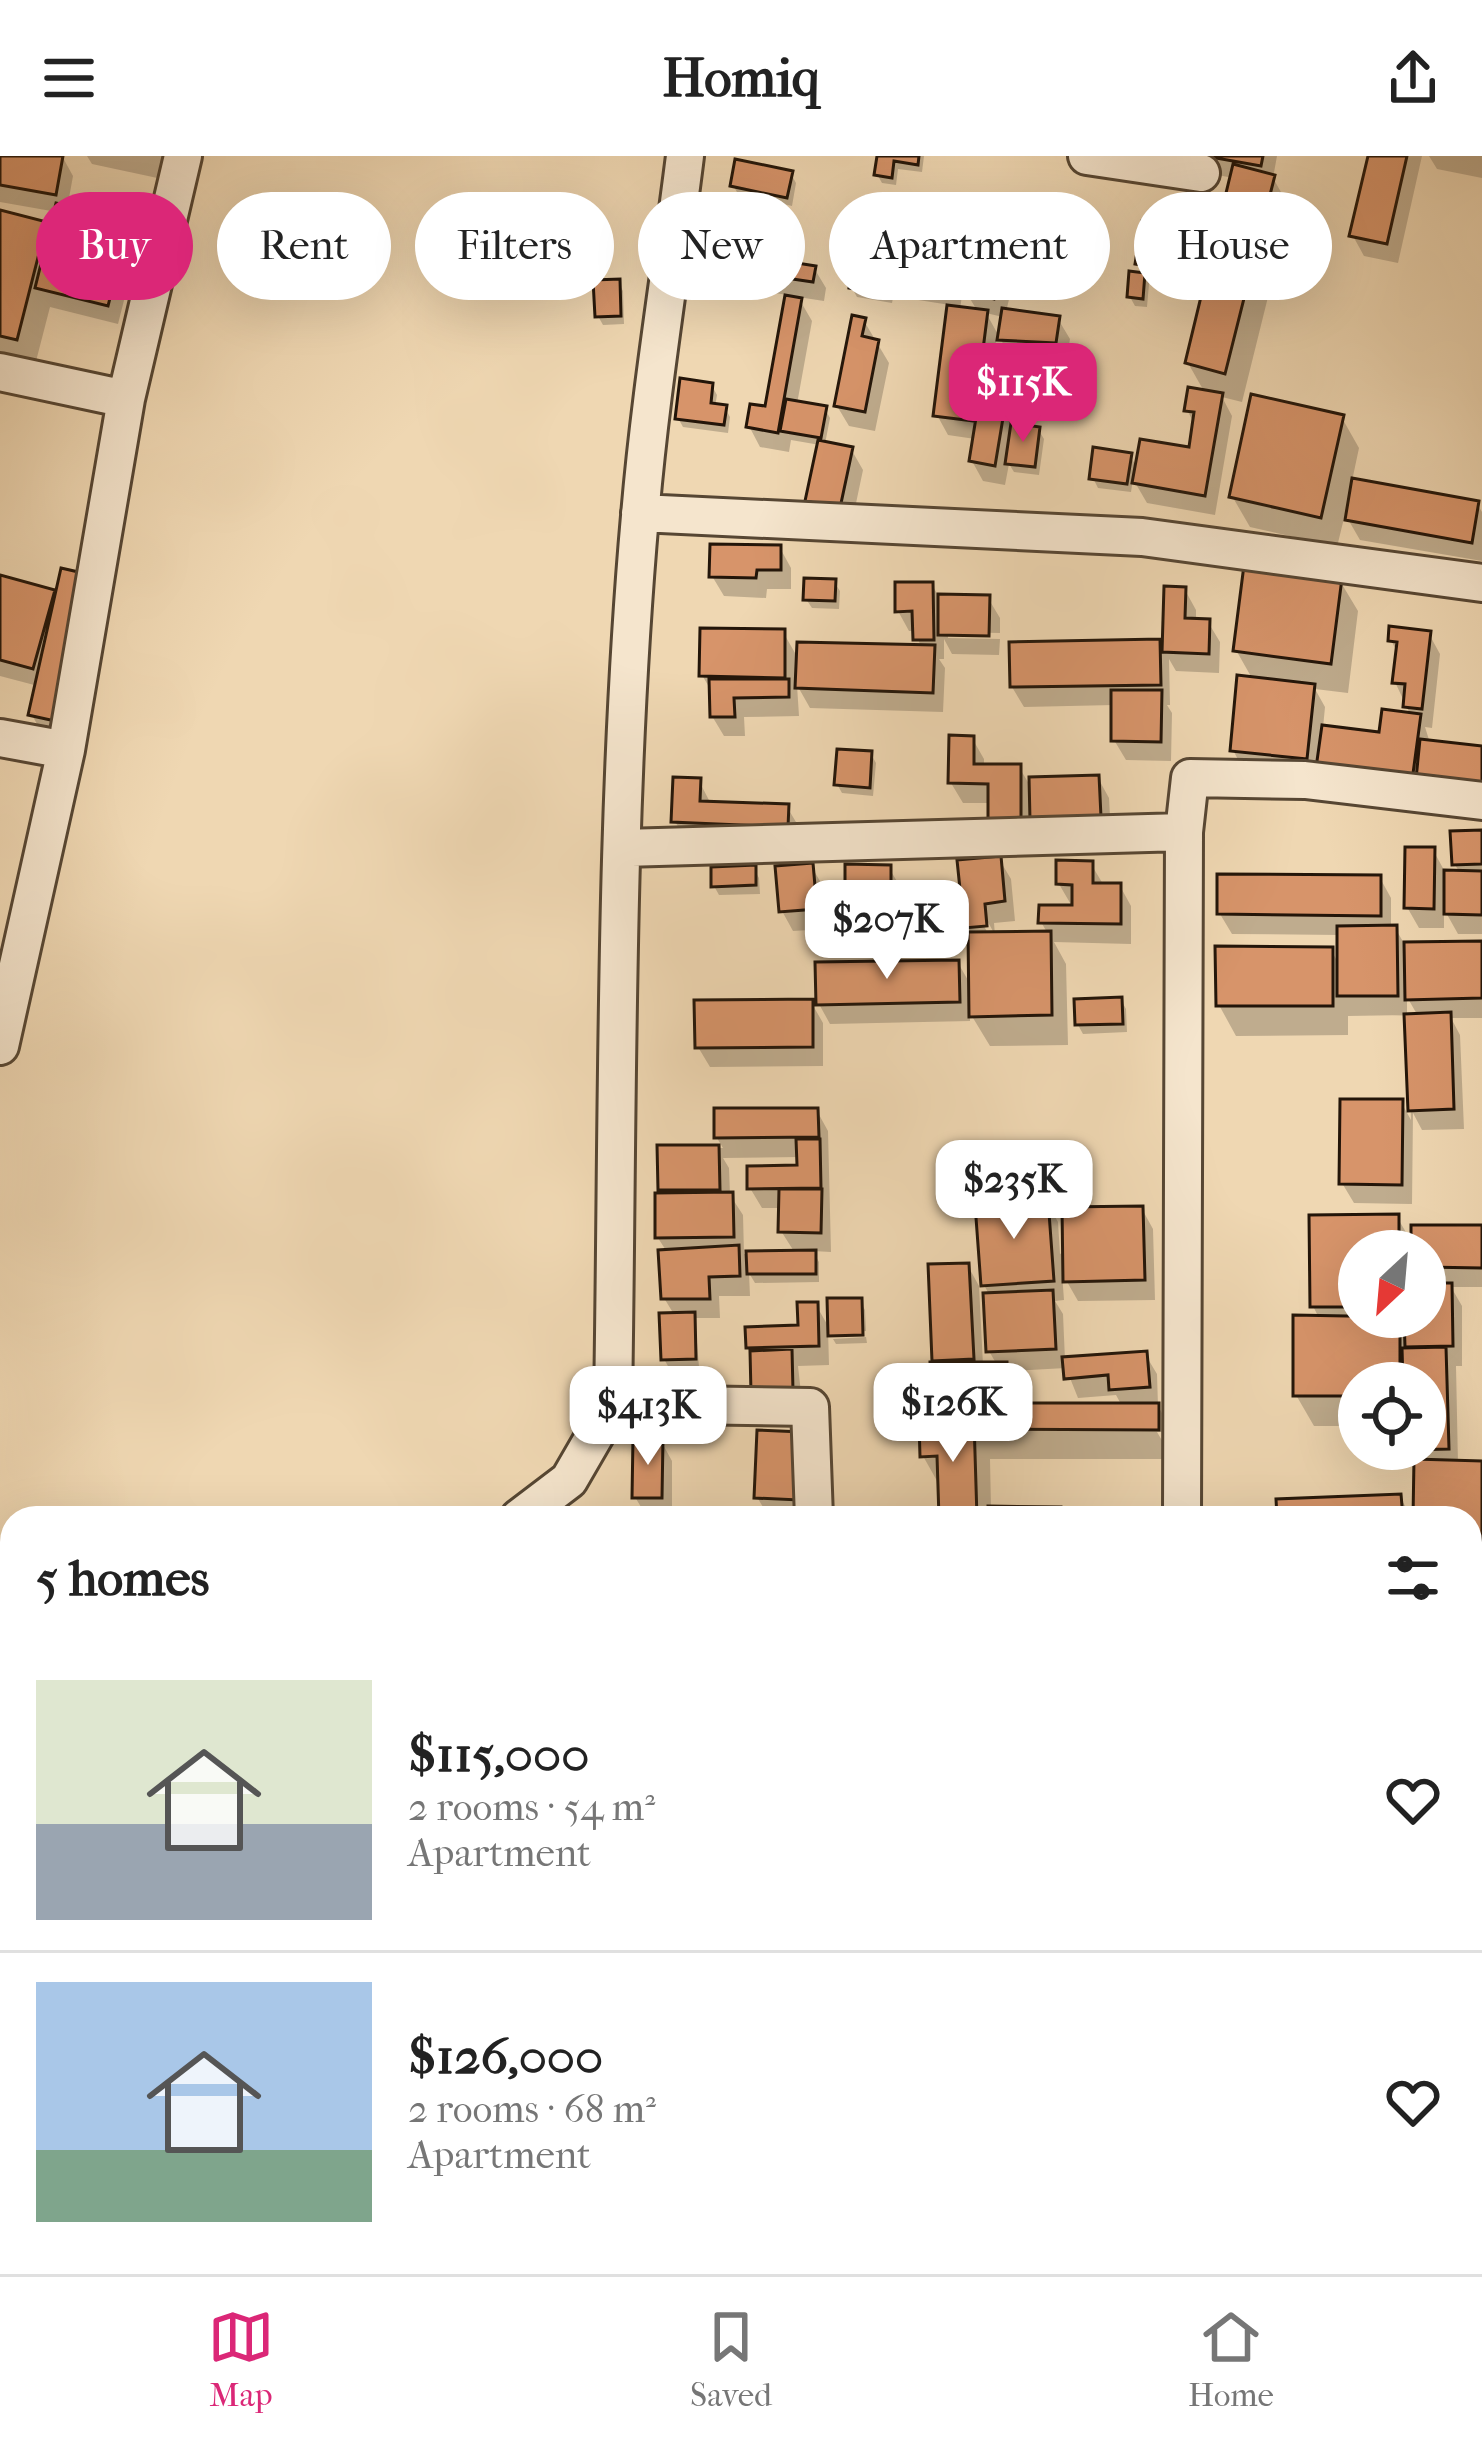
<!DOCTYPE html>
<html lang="en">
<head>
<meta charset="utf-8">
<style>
  :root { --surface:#fff; --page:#f2f2f2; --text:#222; --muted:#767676; --line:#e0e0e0; --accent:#db2777 }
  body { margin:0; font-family:"IM FELL French Canon",serif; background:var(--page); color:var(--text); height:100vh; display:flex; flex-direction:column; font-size:45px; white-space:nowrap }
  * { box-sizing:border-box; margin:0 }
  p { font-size:39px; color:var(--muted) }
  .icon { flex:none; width:66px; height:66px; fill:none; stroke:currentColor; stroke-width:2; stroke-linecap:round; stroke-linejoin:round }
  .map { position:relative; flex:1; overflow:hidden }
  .drawer { position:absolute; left:0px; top:1350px; width:1482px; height:768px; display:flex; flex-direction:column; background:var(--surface); border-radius:36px 36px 0 0; box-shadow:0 12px 48px #0002 }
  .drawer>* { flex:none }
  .top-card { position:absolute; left:36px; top:36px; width:1410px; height:108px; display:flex; gap:24px }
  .needle { width:78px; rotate:206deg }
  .fabs { position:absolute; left:1338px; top:1074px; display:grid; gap:24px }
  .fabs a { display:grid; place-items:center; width:108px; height:108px; border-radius:50%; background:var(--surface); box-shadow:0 12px 48px #0002; font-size:60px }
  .price { position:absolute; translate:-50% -102px; padding:0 27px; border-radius:24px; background:#fff; color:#222; font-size:39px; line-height:78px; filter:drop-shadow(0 3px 6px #0008) }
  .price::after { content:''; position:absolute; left:50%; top:72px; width:36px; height:27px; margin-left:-18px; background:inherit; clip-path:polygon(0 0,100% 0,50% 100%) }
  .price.active { background:var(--accent); color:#fff }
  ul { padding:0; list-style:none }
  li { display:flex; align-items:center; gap:36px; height:300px; padding:0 36px }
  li+li { border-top:3px solid var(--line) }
  li span { display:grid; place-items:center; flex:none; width:336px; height:240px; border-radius:0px; color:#555 }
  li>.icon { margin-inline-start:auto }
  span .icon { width:144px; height:144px; fill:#fffc; stroke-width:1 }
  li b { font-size:51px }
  h2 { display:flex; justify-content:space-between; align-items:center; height:144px; padding:0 36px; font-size:51px }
  .chip { padding:0 42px; border-radius:54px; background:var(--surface); box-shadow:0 12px 48px #0002; font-size:42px; line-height:108px }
  .chip.active { background:var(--accent); color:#fff }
  header { display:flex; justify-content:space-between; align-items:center; height:156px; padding:0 36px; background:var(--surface); font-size:54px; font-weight:800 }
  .menu { display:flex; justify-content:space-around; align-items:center; height:168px; border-top:3px solid var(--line); background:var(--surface); font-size:33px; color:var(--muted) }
  .menu a { display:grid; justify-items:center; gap:6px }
  .menu .active { color:var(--accent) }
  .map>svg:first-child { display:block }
  .shadow { fill:#0003; fill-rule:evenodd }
  .building { fill:#d7946a; stroke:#231509; stroke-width:3 }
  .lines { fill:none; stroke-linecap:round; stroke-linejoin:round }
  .street-casing { stroke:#564633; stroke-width:42 }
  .street { stroke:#f5e5cd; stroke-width:36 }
</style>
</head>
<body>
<header><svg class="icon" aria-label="menu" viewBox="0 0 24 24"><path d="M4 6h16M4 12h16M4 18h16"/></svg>Homiq<svg class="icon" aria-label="share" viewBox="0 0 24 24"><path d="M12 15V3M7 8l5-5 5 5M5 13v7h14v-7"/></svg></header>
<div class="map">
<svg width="1482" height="2118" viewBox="0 0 1482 2118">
  <rect width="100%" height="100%" fill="#efd7b2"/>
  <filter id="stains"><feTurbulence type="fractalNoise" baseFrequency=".00167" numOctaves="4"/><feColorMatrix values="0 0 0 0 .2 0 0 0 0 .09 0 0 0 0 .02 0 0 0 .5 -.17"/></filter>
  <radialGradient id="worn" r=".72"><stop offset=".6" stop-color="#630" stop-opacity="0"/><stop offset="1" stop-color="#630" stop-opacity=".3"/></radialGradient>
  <path class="shadow" d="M0 0H62L73 20 67 53 127 69 138 89 118 168 50 151 34 213 0 204V57L45 68 51 78 57 56 0 46Z
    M87 0H182L176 26 92 8Z
    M880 0H924L922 16 898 13 896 29 882 27 877 18Z
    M1122 0H1277L1273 22 1290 52 1242 246 1222 241 1232 260 1215 359 1147 347 1133 323 1131 336 1098 332 1093 322 1130 300 1138 313 1191 295 1195 269 1187 254 1205 237 1188 207 1205 137 1149 128 1147 151 1135 150 1130 141 1132 119 1146 121 1138 108 1170 73 1181 93 1200 99 1210 116 1233 22Z
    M1371 0H1422L1398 107 1364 100 1353 80Z
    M1429 0H1482V22L1437 13Z
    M791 18 796 27 792 50 738 38 733 29Z
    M730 81 737 92 766 85 779 107 814 112 826 132 824 145 798 141 812 165 797 248 825 253 830 262 825 288 851 293 863 314 851 371 820 364 809 344 820 289 791 284 789 296 760 291 749 270 767 254 788 139 745 133 732 110 730 122 698 116 692 107Z
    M1007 81 1019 101 1006 156 1058 163 1070 183 1066 207 1012 203 997 177 993 210 1057 221 1069 241 1065 265 1017 257 1015 270 1038 273 1044 283 1039 319 1014 316 1009 308 1005 329 983 325 972 305 975 283 948 279 937 259 950 149 912 143 907 134 931 103 936 117 958 121 966 134ZM963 131 978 156 960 154ZM986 157 1003 161 1000 182Z
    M892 106 898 115 892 147 857 141 852 132Z
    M618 126 623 135 624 168 603 169 598 160Z
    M864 165 889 207 875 275 849 270 837 250Z
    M712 230 717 239 715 251 725 252 730 261 728 277 683 271 678 262Z
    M1342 262 1359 292 1352 325 1477 348 1482 356V405L1360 384 1345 358 1337 391 1250 371 1232 340Z
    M780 392 791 412V433H767L766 442 724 440 712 420Z
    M0 422 58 438 65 583 43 579 32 559 38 530 0 520Z
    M1340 425 1358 455 1348 537 1315 533 1325 551 1323 572 1381 580 1411 560 1395 526 1398 498 1391 484 1429 478 1440 498 1432 572 1425 571 1430 587 1482 593V647L1244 615 1233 594 1253 524 1236 494Z
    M834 426 840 435 839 453 812 452 806 443Z
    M932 429 939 441 988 442 1000 462V477L948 476V482L1000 483 999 499 952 498 944 483V503H939L945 512 943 556 810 552 797 529 799 560 744 561 745 580H724L712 560V536L702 519 783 476 799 504 921 492 916 475H909L898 455Z
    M1167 433 1185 434 1196 454V466H1208L1220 486 1219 517 1176 515 1169 503 1170 549H1167L1172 557 1171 605 1126 604 1114 584V549L1024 551 1012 531 1158 486 1165 498Z
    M972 582 984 603V611H1019L1032 633 1098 622 1109 642 1111 680 1031 683 991 647H963L951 627Z
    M871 598 876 607 873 640 842 637 837 628Z
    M699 625 711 648 787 651 799 671 686 686 675 665Z
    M1482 677V778H1458L1444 753V772H1419L1407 751 1433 694 1444 714 1461 718 1455 709Z
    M999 703 1011 723 1015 765 994 767 995 779 982 755 977 758 989 779 1048 778 1041 766 1073 752 1059 728 1091 708 1103 728 1120 730 1131 750V788L1054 786 1066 808 1068 889 990 890 970 857V865L830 868 819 848 958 807 972 831 971 777 967 771Z
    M811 710 823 730 827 773 793 775 782 755Z
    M889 712 901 732V770H860L848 750Z
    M754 713 759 722 760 738 719 739 714 730Z
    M1380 722 1391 742V772H1395L1405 789 1482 788V862H1451L1460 879 1464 973 1422 974 1413 957 1412 1048 1354 1047 1342 1027 1401 946 1411 964 1407 859 1348 860V879L1236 880 1219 849 1331 794 1340 810V779L1232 778 1220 758ZM1407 841 1418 860 1407 861Z
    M1121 844 1126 853 1127 876 1083 878 1078 869Z
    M811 846 823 867V910L710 911 698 891Z
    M817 955 828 975 831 1096 813 1095 819 1106V1126L755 1127 749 1117 750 1140H719L720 1162H695L699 1211 669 1212 664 1203 675 1160 664 1142 667 1096 658 1082 664 1040 661 1033 660 992H723L717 982ZM800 1001V1012L750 1032 762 1052H782L781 1075 795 1097 744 1098 743 1059 730 1039 729 1012 723 1002Z
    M1047 1046 1058 1066 1060 1098 1142 1053 1153 1073 1155 1144 1078 1145 1062 1117 1064 1144 1055 1145 1063 1158 1065 1204 1145 1198 1157 1218 1158 1250 1175 1280V1295L1164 1276H1157L1173 1303H990L991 1353 1059 1354 1064 1362H942L941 1332 923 1300 922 1269 978 1267V1261H951L933 1230 938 1209 935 1204 968 1110 979 1130 983 1209H997L989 1195 990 1140 984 1129ZM1066 1212 1078 1242 1116 1239 1122 1250H1023V1239L1009 1215Z
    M1397 1061 1414 1090 1482 1072V1131H1451L1462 1150V1210H1456L1458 1308H1482V1430H1470V1362H1416L1417 1309 1408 1293H1425V1227H1359V1270H1314L1296 1239 1319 1162 1313 1150 1312 1062ZM1359 1095H1425V1161H1359Z
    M860 1145 865 1154 866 1175 832 1180 828 1173 829 1209 798 1210 803 1255 749 1191 801 1172 816 1149 831 1175Z
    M866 1181 867 1187 836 1188 833 1183Z
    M760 1277 809 1362 769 1361 757 1341Z
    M661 1285 672 1305V1361H647L635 1341Z
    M1400 1341 1412 1362H1280Z
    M1474 1558 1479 1567 1481 1589 1470 1590V1559Z
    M1482 1597V1701L1470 1702V1598Z
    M1470 1722H1482V1871H1470Z
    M0 1803 12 1818 11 1856 0 1854Z
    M1470 1906 1472 1910 1475 1961H1470Z
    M0 1997 12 1998V2106H88L87 2118H0Z
    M211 2106H416L414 2118H212Z
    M501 2106H615L622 2118H499Z
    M907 2106H999V2118H907Z
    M1311 2106H1420L1421 2118H1312Z
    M1422 2106H1470L1471 2118H1429Z"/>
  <path class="building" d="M0 0H63L56 39 0 29Z
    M877 0H919L918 9 894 5 892 22 874 19Z
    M1205 0H1263L1261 10Z
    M1368 0H1407L1387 88 1349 80Z
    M735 3 793 15 787 42 730 30Z
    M1233 8 1275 19 1225 218 1185 207Z
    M56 47 129 66 108 150 35 132Z
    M0 54 47 66 17 184 0 180Z
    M1142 65 1172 71 1168 91 1202 97 1199 119 1135 108Z
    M696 71 732 78 726 114 689 107Z
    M977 71 1009 78 994 143 962 135Z
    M736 78 768 82 765 102 816 110 813 126 731 114Z
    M855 97 894 103 888 139 849 132Z
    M909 97 933 100 931 114 960 118 956 142 904 135Z
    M1129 115 1145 117 1143 143 1127 141Z
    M620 123 621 160 595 161 593 124Z
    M785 139 802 142 778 277 746 271 750 248 765 250Z
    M947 149 988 154 974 265 933 260Z
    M1002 152 1060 160 1056 187 997 184Z
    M852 159 866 162 862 180 879 184 865 256 834 250Z
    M985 206 1059 218 1055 246 1007 238 995 310 969 305Z
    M680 222 713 227 711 247 727 249 724 269 675 263Z
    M1188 231 1223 237 1205 340 1132 327 1140 283 1189 291 1194 256 1184 255Z
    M1251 238 1344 259 1321 362 1229 341Z
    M786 243 827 250 821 282 780 275Z
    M1011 267 1040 271 1035 311 1005 308Z
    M818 284 853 291 840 352 805 345Z
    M1093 291 1132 297 1127 328 1089 323Z
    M1352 322 1479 345 1472 387 1345 364Z
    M710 388 781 389V414H757L756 422 709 421Z
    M1244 409 1342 422 1331 508 1233 495Z
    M61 412 87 418 55 565 28 559Z
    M0 419 55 434 33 513 0 504Z
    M804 422 836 423 835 445 803 444Z
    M895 426H933L934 484H913L912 455 895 456Z
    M1164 430 1186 431 1185 462 1210 463 1209 498 1162 496Z
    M938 438 990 439 989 480 938 479Z
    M1389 470 1431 475 1422 553 1403 551 1405 528 1392 527 1397 486 1388 485Z
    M700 472 785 473V522L699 520Z
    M1160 483 1161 529 1010 531 1009 486Z
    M797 486 935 489 933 537 795 532Z
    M1237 519 1315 528 1307 603 1230 595Z
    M709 523H789V541L734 542 735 561H710Z
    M1111 534H1162L1161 586 1111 585Z
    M1382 553 1421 558 1412 625 1316 612 1322 569 1379 576Z
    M949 579 974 580V608H1021V664H988V628L948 627Z
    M1420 583 1482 590V630L1416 623Z
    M837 593 872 595 870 632 834 629Z
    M1099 619 1101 661 1030 664 1029 621Z
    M673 621 701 622 700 645 789 648 788 671 671 666Z
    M1482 674V708L1452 709 1450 675Z
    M1405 691H1435L1434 753 1404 752Z
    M1001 700 1005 745 985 748 987 770 964 772 957 704Z
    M1056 704 1093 705V727H1121V768L1038 767 1039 749H1072V729L1056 728Z
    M813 707 817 753 779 756 775 710Z
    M845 708 891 709V751H845Z
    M756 709V729L711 731V711Z
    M1444 714 1482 715V759L1444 758Z
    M1217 718 1381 719V760L1217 758Z
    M1397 769 1398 840H1337V770Z
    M1051 775 1052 859 969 861 968 776Z
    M1482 785V842L1405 844 1404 786Z
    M1215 790 1333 791V850H1216Z
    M959 804 960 846 816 849 815 806Z
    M1122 841 1123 868 1075 869 1074 843Z
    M813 843V891L695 892 694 844Z
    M1451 856 1454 953 1408 955 1404 858Z
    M1340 943H1403L1402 1029 1339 1028Z
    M714 952H818L819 981 714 982Z
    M796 983H820L821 1032 747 1033V1010L797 1009Z
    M657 989H719L720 1034H658Z
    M779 1033H822L821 1077 778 1076Z
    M733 1036 734 1081 655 1082V1037Z
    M1048 1043 1054 1125 981 1130 975 1048Z
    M1143 1050 1145 1124 1063 1126 1062 1051Z
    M1399 1058V1095H1359V1151H1310L1309 1059Z
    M1411 1069H1482V1112L1425 1111V1095H1411Z
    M739 1089 740 1120 709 1121 710 1143H661L658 1094Z
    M816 1094V1118H747L746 1095Z
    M969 1107 974 1203 932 1205 928 1108Z
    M1425 1127H1452L1453 1190 1405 1191 1404 1161H1425Z
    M1053 1134 1056 1193 986 1196 983 1137Z
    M827 1142H862L863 1179 828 1180Z
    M797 1146H818L819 1190 746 1192 745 1171 798 1169Z
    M695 1156 696 1203 661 1204 659 1157Z
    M1293 1159 1400 1161V1227H1359V1240H1293Z
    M1446 1191 1449 1293 1405 1294 1425 1293V1227H1403L1402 1192Z
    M792 1193 793 1235 751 1237 750 1195Z
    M1147 1195 1150 1231 1109 1234 1108 1219 1064 1223 1062 1201Z
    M930 1206H1007L1008 1247H1159V1274L975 1273V1231H930Z
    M974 1265 977 1362H939L937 1300 920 1301 919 1266Z
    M757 1274 802 1276 799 1344 754 1342Z
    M633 1282H663L662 1342H632Z
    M1414 1303 1482 1305V1401H1470V1362H1413Z
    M1401 1338 1403 1362H1277L1276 1343Z
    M988 1350 1061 1351V1362H988Z
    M1482 1594V1670L1470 1671V1595Z
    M1470 1719H1482V1767L1470 1768Z
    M1470 1782H1482V1851L1470 1852Z
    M0 1994 12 1995V2106H62L60 2118H0Z
    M208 2106H302L300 2118H234L206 2114Z
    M302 2106H395L393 2118H300Z
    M498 2106H582L580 2118H496Z
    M590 2106H616L614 2118H589Z
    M647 2106 702 2108V2118H647Z
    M844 2106H892L893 2118H844Z
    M904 2106H990V2118H904Z
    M1308 2106H1406L1407 2118H1309Z"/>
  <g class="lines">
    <defs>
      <path id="street" d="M1087 0 1201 17
        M0 216 126 243
        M640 357 1142 381 1482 427
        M0 582 66 594
        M1184 676 1190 622 1305 624 1482 645
        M623 692 1184 676 1182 1362
        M0 890 66 594 126 243 183 0
        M613 1248 810 1251 814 1362
        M519 1362 569 1324 613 1248C618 953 614 654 640 360 650 240 670 120 685 0
        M1196 2106 1197 2118
        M102 2118 104 2106"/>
    </defs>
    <use href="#street" class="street-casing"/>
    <use href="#street" class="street"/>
  </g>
  <rect width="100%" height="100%" filter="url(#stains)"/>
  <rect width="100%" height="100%" fill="url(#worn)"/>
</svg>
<div class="fabs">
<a><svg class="needle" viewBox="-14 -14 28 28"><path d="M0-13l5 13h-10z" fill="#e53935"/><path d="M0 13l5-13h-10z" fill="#767676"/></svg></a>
<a><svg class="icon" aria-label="locate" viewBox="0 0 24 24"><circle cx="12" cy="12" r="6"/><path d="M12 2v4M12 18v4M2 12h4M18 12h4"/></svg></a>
</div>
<b class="price active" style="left:1023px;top:289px">$115K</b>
<b class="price" style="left:887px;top:826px">$207K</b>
<b class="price" style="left:1014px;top:1086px">$235K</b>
<b class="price" style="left:953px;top:1309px">$126K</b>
<b class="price" style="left:648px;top:1312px">$413K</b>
<div class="top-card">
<a class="chip active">Buy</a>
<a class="chip">Rent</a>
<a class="chip">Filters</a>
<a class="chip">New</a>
<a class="chip">Apartment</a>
<a class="chip">House</a>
</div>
<section class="drawer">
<h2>5 homes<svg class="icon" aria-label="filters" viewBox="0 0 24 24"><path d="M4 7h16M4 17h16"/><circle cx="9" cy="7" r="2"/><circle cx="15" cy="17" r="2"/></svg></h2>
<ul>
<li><span style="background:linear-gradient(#dfe7d0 60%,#9aa5b1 0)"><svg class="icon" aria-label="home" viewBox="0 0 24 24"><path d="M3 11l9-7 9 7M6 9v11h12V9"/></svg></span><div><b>$115,000</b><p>2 rooms · 54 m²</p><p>Apartment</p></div><svg class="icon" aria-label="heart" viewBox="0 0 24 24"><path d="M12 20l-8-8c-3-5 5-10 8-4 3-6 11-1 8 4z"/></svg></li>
<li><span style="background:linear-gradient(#a9c7e8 70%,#7fa58c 0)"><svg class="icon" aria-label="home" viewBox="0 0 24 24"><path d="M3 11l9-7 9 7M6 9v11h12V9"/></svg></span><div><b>$126,000</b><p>2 rooms · 68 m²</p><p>Apartment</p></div><svg class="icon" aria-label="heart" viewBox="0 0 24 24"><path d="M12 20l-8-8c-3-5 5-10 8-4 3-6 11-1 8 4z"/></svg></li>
</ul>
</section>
</div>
<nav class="menu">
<a class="active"><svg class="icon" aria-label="map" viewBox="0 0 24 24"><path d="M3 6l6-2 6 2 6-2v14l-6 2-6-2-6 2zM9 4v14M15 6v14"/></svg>Map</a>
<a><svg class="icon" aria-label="saved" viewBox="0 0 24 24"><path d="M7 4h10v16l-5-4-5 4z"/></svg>Saved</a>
<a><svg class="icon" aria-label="home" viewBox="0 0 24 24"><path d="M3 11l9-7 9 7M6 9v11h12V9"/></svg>Home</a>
</nav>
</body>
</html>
